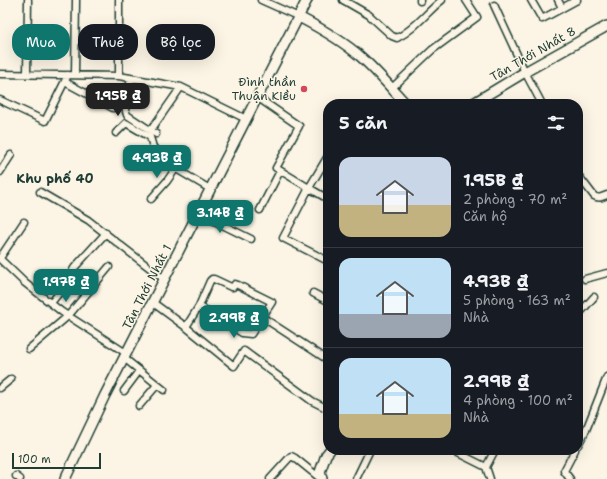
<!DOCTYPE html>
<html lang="vi">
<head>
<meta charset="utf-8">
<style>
  :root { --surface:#171b24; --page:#242831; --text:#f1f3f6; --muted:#9ea1a6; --line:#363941; --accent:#0f766e }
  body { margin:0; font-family:"Shantell Sans",sans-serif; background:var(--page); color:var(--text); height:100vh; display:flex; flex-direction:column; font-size:15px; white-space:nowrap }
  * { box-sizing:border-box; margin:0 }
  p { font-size:13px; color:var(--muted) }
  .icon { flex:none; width:22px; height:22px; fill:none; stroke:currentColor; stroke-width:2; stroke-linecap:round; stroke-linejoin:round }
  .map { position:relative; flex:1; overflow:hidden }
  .panel { position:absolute; left:323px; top:99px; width:260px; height:356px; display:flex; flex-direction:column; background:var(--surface); border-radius:16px; box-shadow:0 4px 16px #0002 }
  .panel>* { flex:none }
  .banner { position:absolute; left:12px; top:24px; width:251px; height:36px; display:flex; gap:8px }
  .scale { position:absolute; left:12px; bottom:10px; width:89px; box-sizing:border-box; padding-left:4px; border:2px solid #1f3d34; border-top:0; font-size:11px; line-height:14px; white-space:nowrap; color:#1f3d34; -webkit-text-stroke:3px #fcf5e5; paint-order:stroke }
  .price { position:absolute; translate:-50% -34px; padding:0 9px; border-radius:8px; background:var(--accent); color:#fff; font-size:13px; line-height:26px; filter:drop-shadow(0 1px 2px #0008) }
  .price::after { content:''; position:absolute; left:50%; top:24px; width:12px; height:9px; margin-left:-6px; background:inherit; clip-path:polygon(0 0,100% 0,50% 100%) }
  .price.selected { background:#222; color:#fff }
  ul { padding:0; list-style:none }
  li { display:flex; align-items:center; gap:12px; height:100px; padding:0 16px }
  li+li { border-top:1px solid var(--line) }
  li span { display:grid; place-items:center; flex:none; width:112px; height:80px; border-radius:12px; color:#555 }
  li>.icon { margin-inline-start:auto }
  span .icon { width:48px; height:48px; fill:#fffc; stroke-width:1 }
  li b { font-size:17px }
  h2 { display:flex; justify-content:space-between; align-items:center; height:48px; padding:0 16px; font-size:17px }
  .tag { padding:0 14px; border-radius:16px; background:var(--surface); box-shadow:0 4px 16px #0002; font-size:14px; line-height:36px }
  .tag.selected { background:var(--accent); color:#fff }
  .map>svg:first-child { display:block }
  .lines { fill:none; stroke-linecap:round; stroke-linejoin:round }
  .street-casing { stroke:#1f3d34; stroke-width:9 }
  .secondary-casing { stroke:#1f3d34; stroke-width:12 }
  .street { stroke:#fcf5e5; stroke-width:6 }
  .secondary { stroke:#fcf5e5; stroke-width:9 }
  .poi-dot { fill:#d1495b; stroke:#fcf5e5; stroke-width:1.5 }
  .labels { text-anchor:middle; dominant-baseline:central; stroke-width:3; stroke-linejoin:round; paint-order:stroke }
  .street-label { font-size:12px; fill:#1f3d34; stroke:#fcf5e5 }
  .poi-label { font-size:12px; fill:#1f3d34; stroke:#fcf5e5; text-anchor:end }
  .neighbourhood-label { font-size:13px; font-weight:bold; fill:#1f3d34; stroke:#fcf5e5 }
</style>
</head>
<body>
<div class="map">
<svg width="607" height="479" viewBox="0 0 607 479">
  <rect width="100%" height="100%" fill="#fcf5e5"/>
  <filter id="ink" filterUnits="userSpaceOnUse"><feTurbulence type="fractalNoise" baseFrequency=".025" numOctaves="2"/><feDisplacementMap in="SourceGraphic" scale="8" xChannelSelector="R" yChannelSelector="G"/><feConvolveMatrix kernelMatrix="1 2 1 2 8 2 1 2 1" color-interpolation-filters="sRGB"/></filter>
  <g filter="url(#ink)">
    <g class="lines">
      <defs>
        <path id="street" d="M261 0 299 17
          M343 0 369 15 392 36 397 38C415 29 426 13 442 0
          M420 0V1
          M531 0 542 19 577 0
          M558 0 562 8
          M494 5 525 72 542 104
          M0 74 119 76 181 87 246 119
          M27 74 28 0
          M75 75 76 0
          M119 76V0
          M131 79C129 88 123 107 127 115L156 134
          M65 82 113 108
          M392 88 432 50 477 17 466 0
          M257 97 299 126 276 168 309 188 328 156
          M0 100 45 121 68 75
          M151 130 181 87
          M116 133 126 123 150 137 153 147 178 170 210 189
          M0 172 11 155
          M578 175 594 196C599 199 602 197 607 195
          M40 192 88 220 164 279
          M151 199 167 181 176 168
          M328 199 309 188 283 238 328 261
          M260 210 280 171
          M198 213 251 239
          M0 258 24 222
          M0 259 25 283 62 312 126 353
          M585 279 607 273
          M313 293 328 301
          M152 302 186 327 234 366 244 351 312 401 328 409
          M51 303 75 273 73 270 75 267 106 233
          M578 315 594 297
          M262 317 328 360
          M186 327 199 306 210 281 212 279H214L231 287H233L235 284 238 285 272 302 251 334 242 333 199 306
          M29 349 68 316 109 267
          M124 358 164 390
          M0 388 11 379
          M124 391 139 371
          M139 406 157 385
          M578 445 586 430 607 377
          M452 450 486 467
          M16 476 20 479
          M270 479 291 456 295 458 321 479
          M356 479 370 450
          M490 479 486 467 495 450
          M570 479 564 471 575 450"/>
        <path id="secondary" d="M299 17C320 28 343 41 361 57 377 71 391 88 406 104
          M472 104 525 72 607 26
          M65 479 105 395 307 0
          M322 479 320 472 326 455 330 450"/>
      </defs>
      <use href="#street" class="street-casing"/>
      <use href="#secondary" class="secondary-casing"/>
      <use href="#street" class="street"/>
      <use href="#secondary" class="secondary"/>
    </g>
  </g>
  <circle class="poi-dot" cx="304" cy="89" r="4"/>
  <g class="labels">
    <g class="street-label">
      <text transform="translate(533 54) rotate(-30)">Tân Thới Nhất 8</text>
      <text transform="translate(147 287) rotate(-63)">Tân Thới Nhất 1</text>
    </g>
    <g class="poi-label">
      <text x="296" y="82">Đình thần<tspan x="296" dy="14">Thuận Kiều</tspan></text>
    </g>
    <g class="neighbourhood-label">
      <text x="55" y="178">Khu phố 40</text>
    </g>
  </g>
</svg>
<div class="scale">100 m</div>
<b class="price selected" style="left:118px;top:117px">1.95B ₫</b>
<b class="price" style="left:157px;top:179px">4.93B ₫</b>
<b class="price" style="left:220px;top:234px">3.14B ₫</b>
<b class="price" style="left:66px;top:303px">1.97B ₫</b>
<b class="price" style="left:234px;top:339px">2.99B ₫</b>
<div class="banner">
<a class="tag selected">Mua</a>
<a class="tag">Thuê</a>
<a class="tag">Bộ lọc</a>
</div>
<section class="panel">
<h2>5 căn<svg class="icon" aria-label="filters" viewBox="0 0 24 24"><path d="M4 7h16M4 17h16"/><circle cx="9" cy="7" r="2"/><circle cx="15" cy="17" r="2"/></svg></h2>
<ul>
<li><span style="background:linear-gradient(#c9d6e8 60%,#c2b280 0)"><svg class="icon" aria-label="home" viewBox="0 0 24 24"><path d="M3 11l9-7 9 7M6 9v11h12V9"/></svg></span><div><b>1.95B ₫</b><p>2 phòng · 70 m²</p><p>Căn hộ</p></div></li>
<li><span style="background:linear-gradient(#bfe0f5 70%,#9aa5b1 0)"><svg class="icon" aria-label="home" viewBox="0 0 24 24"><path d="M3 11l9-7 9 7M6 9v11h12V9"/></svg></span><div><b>4.93B ₫</b><p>5 phòng · 163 m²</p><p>Nhà</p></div></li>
<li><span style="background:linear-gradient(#bfe0f5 70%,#c2b280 0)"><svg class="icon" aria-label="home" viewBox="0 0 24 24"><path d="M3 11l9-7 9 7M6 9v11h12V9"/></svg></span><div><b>2.99B ₫</b><p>4 phòng · 100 m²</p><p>Nhà</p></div></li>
</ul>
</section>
</div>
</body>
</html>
